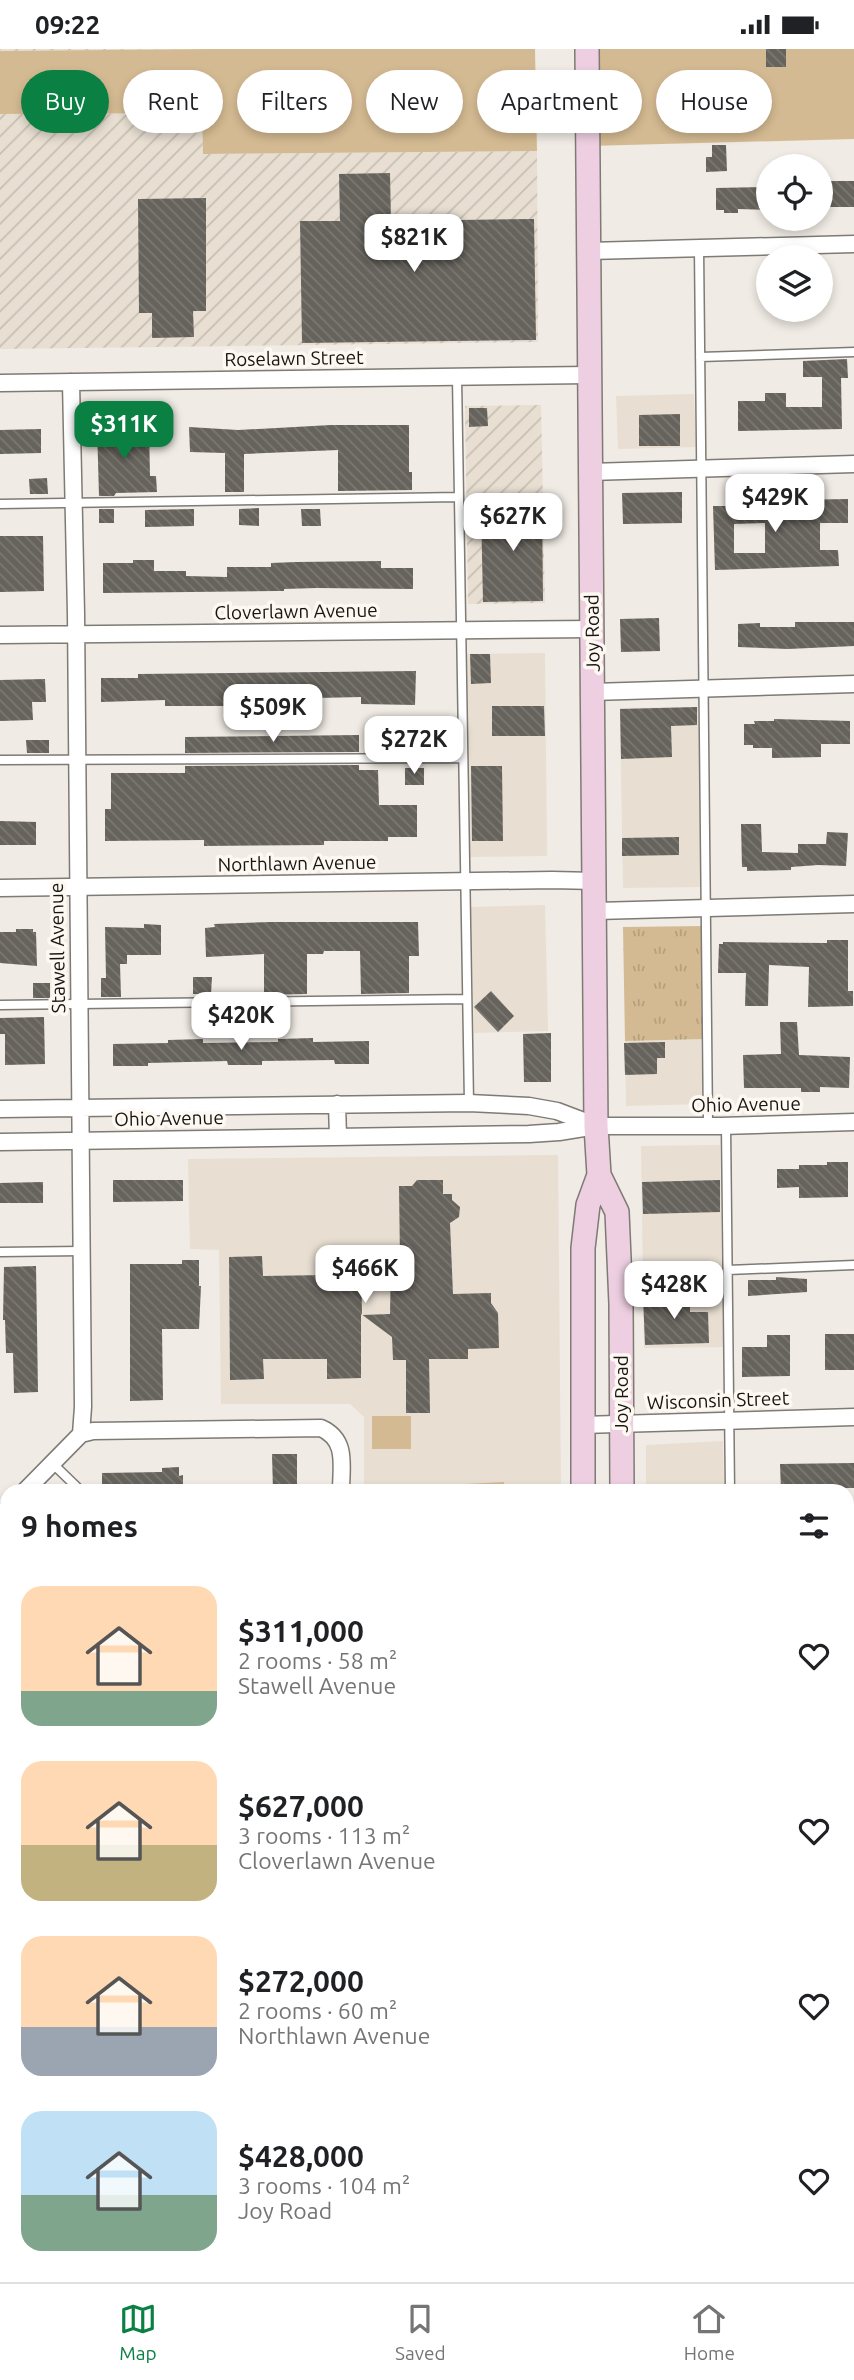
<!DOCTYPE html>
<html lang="en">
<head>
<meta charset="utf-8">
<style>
  :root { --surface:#fff; --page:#f2f2f2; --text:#202124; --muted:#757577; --line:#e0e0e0; --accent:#0b8043 }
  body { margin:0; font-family:Ubuntu,sans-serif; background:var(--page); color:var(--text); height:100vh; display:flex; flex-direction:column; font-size:26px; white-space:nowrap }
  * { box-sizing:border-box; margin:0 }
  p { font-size:23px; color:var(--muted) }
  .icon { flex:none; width:38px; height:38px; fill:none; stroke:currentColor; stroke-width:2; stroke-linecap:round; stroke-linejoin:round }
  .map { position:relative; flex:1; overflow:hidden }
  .drawer { position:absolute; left:0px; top:1435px; width:854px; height:798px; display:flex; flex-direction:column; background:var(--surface); border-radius:21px 21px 0 0; box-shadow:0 4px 10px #0003 }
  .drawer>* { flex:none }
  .banner { position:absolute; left:21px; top:21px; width:812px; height:63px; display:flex; gap:14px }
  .tools { position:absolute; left:756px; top:105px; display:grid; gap:14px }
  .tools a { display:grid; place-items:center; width:77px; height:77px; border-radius:50%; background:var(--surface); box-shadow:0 4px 10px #0003; font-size:35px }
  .price { position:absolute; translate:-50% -60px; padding:0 16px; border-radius:14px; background:#fff; color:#222; font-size:23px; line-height:46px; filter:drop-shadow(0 2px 4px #0008) }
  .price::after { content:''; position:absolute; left:50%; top:42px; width:21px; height:16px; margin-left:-10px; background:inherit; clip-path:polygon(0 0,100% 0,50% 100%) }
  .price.active { background:var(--accent); color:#fff }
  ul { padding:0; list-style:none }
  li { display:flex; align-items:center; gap:21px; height:175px; padding:0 21px }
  li span { display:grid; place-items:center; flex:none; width:196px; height:140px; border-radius:21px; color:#555 }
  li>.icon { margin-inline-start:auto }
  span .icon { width:84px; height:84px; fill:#fffc; stroke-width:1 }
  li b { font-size:30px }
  h2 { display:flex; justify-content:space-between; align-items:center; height:84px; padding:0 21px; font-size:30px }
  .pill { padding:0 24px; border-radius:32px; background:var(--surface); box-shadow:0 4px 10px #0003; font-size:24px; line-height:63px }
  .pill.active { background:var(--accent); color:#fff }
  .status { display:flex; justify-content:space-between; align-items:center; height:49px; padding:0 35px; background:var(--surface); direction:ltr }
  .status svg { height:19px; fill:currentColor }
  .tabs { display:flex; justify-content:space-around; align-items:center; height:98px; border-top:2px solid var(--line); background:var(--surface); font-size:19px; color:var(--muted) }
  .tabs a { display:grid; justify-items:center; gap:4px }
  .tabs .active { color:var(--accent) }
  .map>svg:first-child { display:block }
  .built { fill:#e8dfd2 }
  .industrial { fill:url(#industrial-furrows) }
  .grass { fill:url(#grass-tufts) }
  .park { fill:#d4ba92 }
  .building { fill:url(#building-back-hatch); fill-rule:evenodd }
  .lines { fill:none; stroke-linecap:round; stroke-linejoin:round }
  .lane-casing { stroke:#7e7a74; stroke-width:11 }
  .street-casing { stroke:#7e7a74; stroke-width:19 }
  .secondary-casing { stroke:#7e7a74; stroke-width:26 }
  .lane { stroke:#fff; stroke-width:8 }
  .street { stroke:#fff; stroke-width:16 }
  .secondary { stroke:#edcfe1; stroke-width:23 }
  .labels { text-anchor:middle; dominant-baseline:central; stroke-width:7; stroke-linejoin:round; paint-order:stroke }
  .street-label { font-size:19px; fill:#181614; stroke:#fdf8f1 }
</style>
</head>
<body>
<div class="status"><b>09:22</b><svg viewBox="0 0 49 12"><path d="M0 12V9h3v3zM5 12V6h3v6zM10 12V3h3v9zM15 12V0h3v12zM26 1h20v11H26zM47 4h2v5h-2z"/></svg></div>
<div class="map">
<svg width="854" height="2233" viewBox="0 0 854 2233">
  <defs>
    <pattern id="industrial-furrows" width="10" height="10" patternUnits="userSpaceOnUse" patternTransform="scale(1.75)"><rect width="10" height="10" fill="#e8dfd2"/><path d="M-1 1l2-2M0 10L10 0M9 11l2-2" fill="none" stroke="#c6bfb3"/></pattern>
    <pattern id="grass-tufts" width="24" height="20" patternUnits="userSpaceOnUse" patternTransform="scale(1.75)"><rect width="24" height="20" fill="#d4ba92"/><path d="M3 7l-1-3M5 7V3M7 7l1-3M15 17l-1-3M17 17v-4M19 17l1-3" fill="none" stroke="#b59f7d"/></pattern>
    <pattern id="building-back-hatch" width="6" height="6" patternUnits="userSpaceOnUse" patternTransform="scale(1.75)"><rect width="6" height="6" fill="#66625c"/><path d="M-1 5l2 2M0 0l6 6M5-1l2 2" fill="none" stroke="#7b7873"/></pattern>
  </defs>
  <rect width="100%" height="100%" fill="#f0ebe4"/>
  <path class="built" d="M694 345 696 398 618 400 616 347Z
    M545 604 547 807 469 808 466 605Z
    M698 658 701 838 623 839 620 659Z
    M545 856 548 982 474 984 471 858Z
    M701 990 703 1055 626 1057 625 992Z
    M720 1096 723 1298 644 1299 641 1097Z
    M558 1106 561 1442H364V1368L350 1355H221L219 1201 190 1200 188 1110Z
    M723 1392 724 1442H646V1396Z
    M0 2184H7V2226H73V2233H0Z
    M461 2226H568V2233H461Z"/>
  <path class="industrial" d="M0 0H211L0 2Z
    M202 64 203 105 537 102 538 293 0 300V65Z
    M541 356 545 554 468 555 465 357Z"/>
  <path class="grass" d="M704 877 705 990 625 992 623 878Z
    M73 2226H185L179 2233H73Z"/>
  <path class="park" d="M211 0H535L537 102 203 105 202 64 0 65V2Z
    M587 0H854V90L588 97Z
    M372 1367H411V1400H372Z
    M504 1433V1442H448L447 1436Z"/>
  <path class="building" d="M766 0H786V18H766Z
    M712 96H726L727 122 706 123V108H712Z
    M390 124 391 172 534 170 536 291 302 294 300 172H340L339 125Z
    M822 132H854V158H823Z
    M768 138V161L738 160V164H724V161H716V139Z
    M206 149V262H193L194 288 152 289V264H139L138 150Z
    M847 310 848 329H841L842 380 738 382V352H765V344H786V358H822V328H803V312Z
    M469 359H487L488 377 469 378Z
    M680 365V397H639V366Z
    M128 376H141L142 379H149L150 427H156L157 443 116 444 114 447H99L97 378H128Z
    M331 376H409V423H412V441L338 442V401L244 405V443H225V404L190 403 189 378 238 381Z
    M41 380V404L0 405V381Z
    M47 429 48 445H30L29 430Z
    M682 443V474L623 475 622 444Z
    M542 447 543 552 483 553 481 460 524 459V448Z
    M848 450V474H820V501H838L839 517 715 521 713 457H742L741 452ZM765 474V504H734V475Z
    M259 459V477L239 476V460Z
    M99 460H114V474H99Z
    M194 460V477L145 478V461Z
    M301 460H320L321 477H302Z
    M0 487H43L44 542 0 543Z
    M133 511H154V522H186V527L227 528V518H271V514L296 513 381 512V519H413V540L317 539 284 540V542H276L103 544V514H133Z
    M659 569 660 602 621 603 620 570Z
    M795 573H854V597L788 600 738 598V575L760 574V578H795Z
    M470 605H490L491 634 471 635Z
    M416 622 415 656 361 655V648L318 649V656L283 657H165V651L101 653V629H138V625Z
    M45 630 46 653H32L33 671 0 672V631Z
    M492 657H544L545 687H492Z
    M697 658V676L671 677 672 708 621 710 620 660Z
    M774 670 850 672V695H821V708L772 709V699H753V696H744V675H755L754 672H774Z
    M359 686V703L185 704V688Z
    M26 691H49V704H27Z
    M359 716V721H378L379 756H417V788H388V792H324V796L204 797V791L105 792V760H111V724H185V717Z
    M471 717H502L503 792H472Z
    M405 719H424V736H405Z
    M0 772 36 773V796H0Z
    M741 775H761L762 803 798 804V795H826L827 783 848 784 846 817 818 816 791 818V821L747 822V818H742Z
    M679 788V806L622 807V789Z
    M271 873H418L419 907H409V944L361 945 360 902H324L323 905H307V945L264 946V905L206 908 205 879 215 878 214 875Z
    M144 875 161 876V906H127V915H120L121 948H101V929H106L105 878 144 879Z
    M16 880H33V883H36L37 917 0 914V883H16Z
    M827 891H848V942H853V957L808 958 809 918 769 916 768 957H745L746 924H718L719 895H723V893L827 894Z
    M193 928H212L211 945H193Z
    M33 934H50V949H33Z
    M491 942 514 967 498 983 474 958Z
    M44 968 45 1015 5 1016V985H0V969Z
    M780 973H797L799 1006 850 1008 849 1039 820 1038V1043H801V1039H744L743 1006 781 1005Z
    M551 984V1033H524L523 985Z
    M313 989V993L369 992V1015H335L334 1011 262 1012V1016H228L227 1012 148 1014V1017H113V995L168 994V991L203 990V994L278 993V990Z
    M665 993V1009H657V1025L625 1026 624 994Z
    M827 1113H848V1148L799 1149V1138L777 1139V1120H799V1116H827Z
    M113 1131H183V1152L113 1153Z
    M417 1131H443V1145H452V1151L460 1158 459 1168 450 1174 453 1245 491 1244V1254L498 1264 499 1299 468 1300V1310H429L430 1364H406V1311H393L392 1288 361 1265V1329L327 1330V1310H263L264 1330 230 1331 229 1208 262 1207 263 1227 326 1226V1207L361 1206 362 1266 390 1265 391 1216 400 1212 399 1137H412Z
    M720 1131V1163L643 1165 642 1133Z
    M43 1133V1154H0V1134Z
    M182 1211H199V1237H201L199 1280H162L163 1351 130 1352V1215H182Z
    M36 1217 38 1343 14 1344 13 1304H6L5 1271H3L4 1218Z
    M776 1228 807 1230V1243L748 1247V1231H776Z
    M690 1245V1263H708L709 1294 645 1296 643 1247Z
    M825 1285H854V1321H825Z
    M767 1286H790V1327L742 1328V1298H767Z
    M272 1405H297V1442H273Z
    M854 1414V1439H801V1442H781L780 1415Z
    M179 1418V1427L183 1426V1442H123V1440H102V1424L162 1423V1419Z"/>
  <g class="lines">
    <defs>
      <path id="lane" d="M699 199 708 1077
        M700 308 854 303
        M457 328 469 1054
        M0 455 459 448
        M0 711 463 709
        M0 956 467 950
        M726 1077 730 1442
        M0 1203 82 1202
        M728 1221 854 1216
        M52 1414 81 1442
        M0 1743 7 1750
        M847 1754H854
        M847 2015H854
        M0 2026H7
        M0 2197H7"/>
      <path id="street" d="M589 202 854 195
        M0 334 589 326
        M590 423 854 415
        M0 586 592 580
        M593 643 854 635
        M0 839 552 831 595 832
        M596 862 854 855
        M337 1055 338 1088
        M0 1060 469 1054 529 1057 557 1062 594 1076
        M0 1093 529 1085 559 1083 596 1077H721L854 1073
        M582 1376 854 1368
        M81 1385 93 1382 321 1379C348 1391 341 1417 341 1442
        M25 1442 81 1385 83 1358 76 565 71 333
        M0 1468 7 1460
        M847 1625H854
        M847 1883H854
        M0 1923 7 1929
        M311 2226 319 2233"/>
      <path id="secondary" d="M587 0 596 1077 599 1126 617 1163 621 1255 622 1442
        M583 1442V1199L588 1156 599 1126
        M0 1551 7 1558
        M847 2144 854 2143
        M0 2152H7
        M595 2226V2233
        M629 2226V2233
        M701 2226 708 2233"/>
    </defs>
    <use href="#lane" class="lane-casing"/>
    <use href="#street" class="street-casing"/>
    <use href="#secondary" class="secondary-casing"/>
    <use href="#lane" class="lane"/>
    <use href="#street" class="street"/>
    <use href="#secondary" class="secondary"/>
  </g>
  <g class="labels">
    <g class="street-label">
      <text transform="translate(294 309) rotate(-1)">Roselawn Street</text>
      <text transform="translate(296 562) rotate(-1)">Cloverlawn Avenue</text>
      <text transform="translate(592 584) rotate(-91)">Joy Road</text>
      <text transform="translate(297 814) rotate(-1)">Northlawn Avenue</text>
      <text transform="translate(57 899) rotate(-91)">Stawell Avenue</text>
      <text transform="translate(746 1055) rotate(-1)">Ohio Avenue</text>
      <text transform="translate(169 1069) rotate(-1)">Ohio Avenue</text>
      <text transform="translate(621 1345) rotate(-90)">Joy Road</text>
      <text transform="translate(718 1351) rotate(-2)">Wisconsin Street</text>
    </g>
  </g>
</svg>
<div class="tools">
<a><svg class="icon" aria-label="locate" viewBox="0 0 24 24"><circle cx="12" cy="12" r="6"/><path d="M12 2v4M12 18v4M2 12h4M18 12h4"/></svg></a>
<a><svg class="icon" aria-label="layers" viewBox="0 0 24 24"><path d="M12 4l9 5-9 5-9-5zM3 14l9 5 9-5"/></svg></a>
</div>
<b class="price" style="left:414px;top:225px">$821K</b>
<b class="price active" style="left:124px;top:412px">$311K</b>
<b class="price" style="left:775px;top:485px">$429K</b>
<b class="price" style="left:513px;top:504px">$627K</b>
<b class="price" style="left:273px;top:695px">$509K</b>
<b class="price" style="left:414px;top:727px">$272K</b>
<b class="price" style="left:241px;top:1003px">$420K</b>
<b class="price" style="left:365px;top:1256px">$466K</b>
<b class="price" style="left:674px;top:1272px">$428K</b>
<div class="banner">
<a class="pill active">Buy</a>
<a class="pill">Rent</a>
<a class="pill">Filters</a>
<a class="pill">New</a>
<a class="pill">Apartment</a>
<a class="pill">House</a>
</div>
<section class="drawer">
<h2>9 homes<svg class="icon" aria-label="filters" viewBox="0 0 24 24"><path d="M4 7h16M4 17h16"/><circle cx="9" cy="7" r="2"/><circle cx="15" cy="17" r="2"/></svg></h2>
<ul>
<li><span style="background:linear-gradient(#ffd9b3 75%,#7fa58c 0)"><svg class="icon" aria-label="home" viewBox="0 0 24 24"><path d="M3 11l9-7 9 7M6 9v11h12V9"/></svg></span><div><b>$311,000</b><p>2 rooms · 58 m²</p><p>Stawell Avenue</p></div><svg class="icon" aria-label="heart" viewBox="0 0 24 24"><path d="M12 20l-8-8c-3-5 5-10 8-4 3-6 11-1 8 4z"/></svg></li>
<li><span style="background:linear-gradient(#ffd9b3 60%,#c2b280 0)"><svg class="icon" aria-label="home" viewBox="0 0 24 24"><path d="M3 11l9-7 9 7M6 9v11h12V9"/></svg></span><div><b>$627,000</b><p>3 rooms · 113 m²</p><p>Cloverlawn Avenue</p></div><svg class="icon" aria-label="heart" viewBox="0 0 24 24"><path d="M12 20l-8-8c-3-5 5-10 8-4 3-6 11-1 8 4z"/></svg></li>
<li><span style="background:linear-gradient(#ffd9b3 65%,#9aa5b1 0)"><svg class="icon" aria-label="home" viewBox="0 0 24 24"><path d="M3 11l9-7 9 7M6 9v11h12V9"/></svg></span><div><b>$272,000</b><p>2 rooms · 60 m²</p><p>Northlawn Avenue</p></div><svg class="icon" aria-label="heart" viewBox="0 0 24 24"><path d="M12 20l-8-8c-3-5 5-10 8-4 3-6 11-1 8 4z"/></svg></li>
<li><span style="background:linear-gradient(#bfe0f5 60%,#7fa58c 0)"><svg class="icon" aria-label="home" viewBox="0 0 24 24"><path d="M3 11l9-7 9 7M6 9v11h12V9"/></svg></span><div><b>$428,000</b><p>3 rooms · 104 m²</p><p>Joy Road</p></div><svg class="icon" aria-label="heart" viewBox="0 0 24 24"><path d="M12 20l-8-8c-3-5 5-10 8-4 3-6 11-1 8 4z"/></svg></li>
</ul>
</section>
</div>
<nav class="tabs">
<a class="active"><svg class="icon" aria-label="map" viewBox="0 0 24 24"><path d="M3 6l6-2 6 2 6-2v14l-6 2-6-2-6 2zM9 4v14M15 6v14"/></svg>Map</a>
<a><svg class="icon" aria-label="saved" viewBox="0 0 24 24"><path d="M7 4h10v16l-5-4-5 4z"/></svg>Saved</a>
<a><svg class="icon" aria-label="home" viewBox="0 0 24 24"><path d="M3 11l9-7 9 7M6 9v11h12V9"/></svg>Home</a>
</nav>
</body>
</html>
